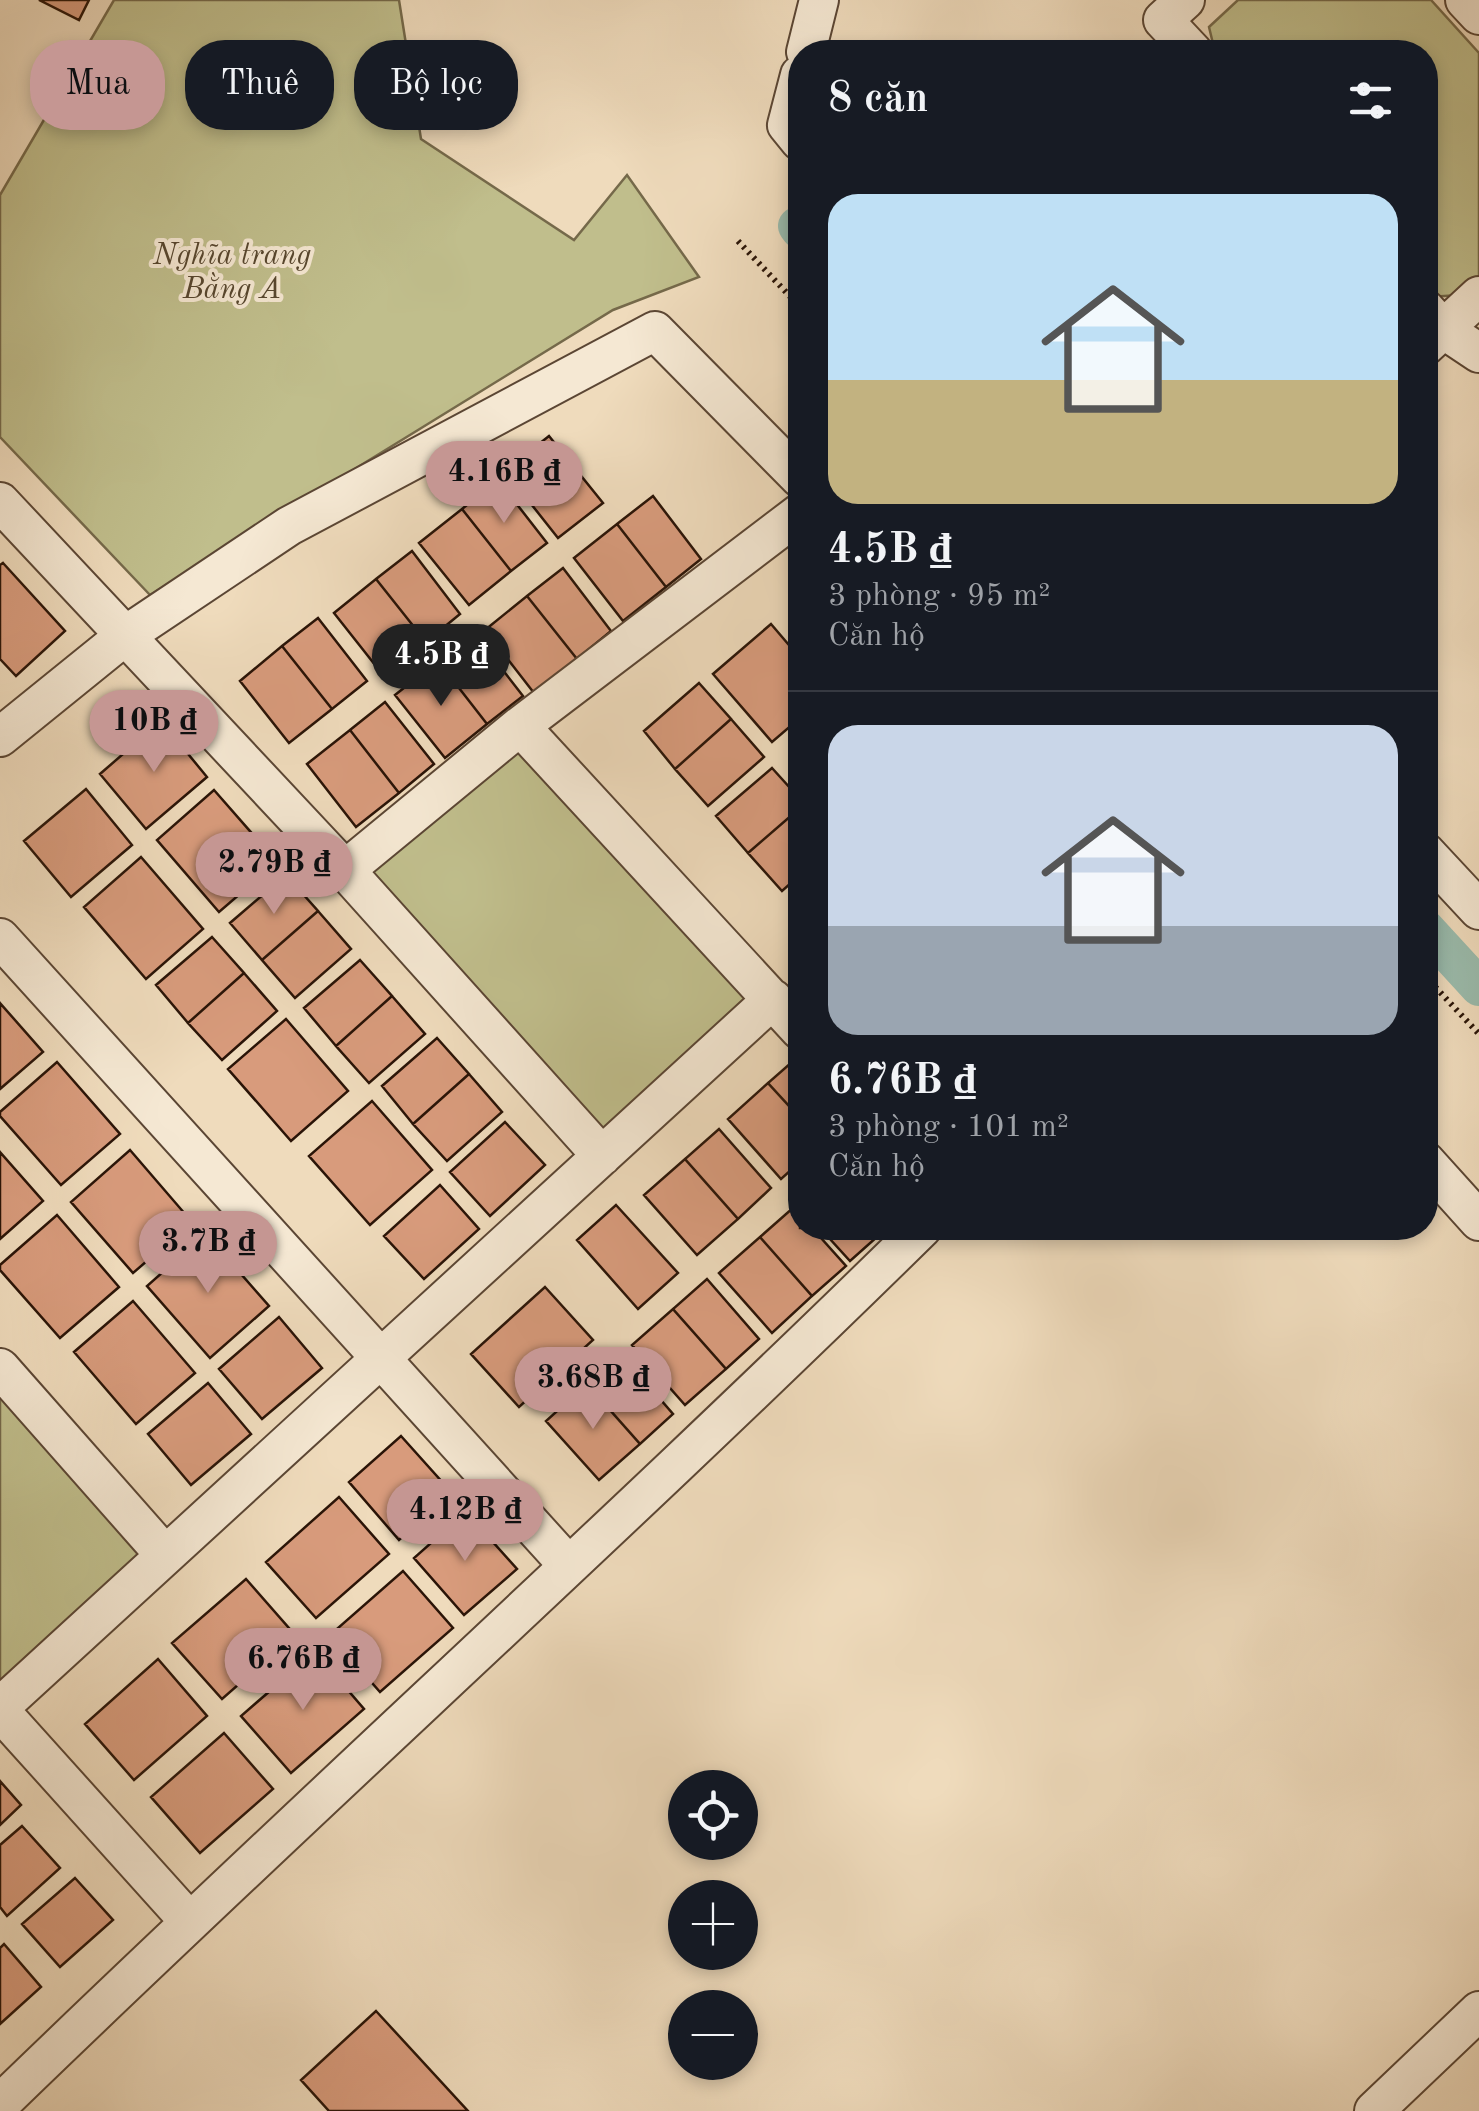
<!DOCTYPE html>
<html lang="vi">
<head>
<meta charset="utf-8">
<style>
  :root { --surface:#171b24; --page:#242831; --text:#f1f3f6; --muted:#9ea1a6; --line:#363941; --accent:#c59692 }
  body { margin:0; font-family:"Old Standard TT",serif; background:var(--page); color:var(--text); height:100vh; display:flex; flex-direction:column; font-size:38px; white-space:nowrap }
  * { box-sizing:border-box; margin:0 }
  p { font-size:32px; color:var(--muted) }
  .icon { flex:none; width:55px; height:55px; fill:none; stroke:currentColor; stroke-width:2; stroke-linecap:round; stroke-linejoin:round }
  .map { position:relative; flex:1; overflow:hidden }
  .drawer { position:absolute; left:788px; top:40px; width:650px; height:1200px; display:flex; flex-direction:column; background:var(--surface); border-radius:40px; box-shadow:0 5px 15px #0003 }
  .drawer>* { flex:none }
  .hud { position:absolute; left:30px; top:40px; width:608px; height:90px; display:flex; gap:20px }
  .tools { position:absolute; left:668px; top:1770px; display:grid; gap:20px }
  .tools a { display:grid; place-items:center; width:90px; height:90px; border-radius:50%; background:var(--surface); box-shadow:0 5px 15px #0003; font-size:50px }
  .price { position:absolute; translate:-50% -85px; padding:0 22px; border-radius:35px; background:var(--accent); color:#111; font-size:32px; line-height:65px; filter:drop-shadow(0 2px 5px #0008) }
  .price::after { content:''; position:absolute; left:50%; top:60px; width:30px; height:22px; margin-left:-15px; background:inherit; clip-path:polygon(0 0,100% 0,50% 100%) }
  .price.on { background:#222; color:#fff }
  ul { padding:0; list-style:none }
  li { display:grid; align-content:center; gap:20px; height:530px; padding:0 40px }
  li+li { border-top:2px solid var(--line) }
  li span { display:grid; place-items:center; height:310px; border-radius:30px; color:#555 }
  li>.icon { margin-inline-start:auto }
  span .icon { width:180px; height:180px; fill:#fffc; stroke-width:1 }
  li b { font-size:42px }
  h2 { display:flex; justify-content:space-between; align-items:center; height:120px; padding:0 40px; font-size:42px }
  .pill { padding:0 35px; border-radius:40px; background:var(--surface); box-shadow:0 5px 15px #0003; font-size:35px; line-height:90px }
  .pill.on { background:var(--accent); color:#111 }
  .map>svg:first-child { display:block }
  .green { fill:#c0be8c; stroke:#75694a; stroke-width:2.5 }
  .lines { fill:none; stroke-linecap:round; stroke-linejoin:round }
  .canal { stroke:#9abbac; stroke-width:38 }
  .building { fill:#d89b7c; stroke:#2a1407; stroke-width:2.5 }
  .minor-casing { stroke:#5b4634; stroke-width:42 }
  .path { stroke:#2a1407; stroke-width:6; stroke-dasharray:2.5 5; stroke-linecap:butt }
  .minor { stroke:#f5e8d3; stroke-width:38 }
  .labels { text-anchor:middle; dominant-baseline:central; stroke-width:8; stroke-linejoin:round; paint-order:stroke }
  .park-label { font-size:30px; font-style:italic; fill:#57472f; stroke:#f5e8d3 }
</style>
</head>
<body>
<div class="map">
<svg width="1479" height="2111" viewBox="0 0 1479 2111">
  <rect width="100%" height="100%" fill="#efdbbc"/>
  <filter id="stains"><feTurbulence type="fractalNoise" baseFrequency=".002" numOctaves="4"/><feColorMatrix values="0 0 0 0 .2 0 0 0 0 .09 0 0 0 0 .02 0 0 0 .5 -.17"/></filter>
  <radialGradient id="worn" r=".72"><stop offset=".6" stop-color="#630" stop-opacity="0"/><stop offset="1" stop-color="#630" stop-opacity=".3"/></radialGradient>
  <path class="green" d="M114 0H399L421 139 574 240 627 175 699 277 613 310 150 595 0 437V195Z
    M1238 0H1431L1479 53V276L1459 295 1430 297 1425 291V52H1215L1209 27Z
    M520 726 773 999 602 1156 345 870Z
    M0 1368 165 1555 0 1707Z"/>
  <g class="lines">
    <path class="canal" d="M797 226 800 230
      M1425 928 1479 987"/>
  </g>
  <path class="building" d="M39 0H89L79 20Z
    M549 436 603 503 558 538 505 471Z
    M498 480 547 543 511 571 462 509Z
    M653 496 701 559 666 587 617 524Z
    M462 509 511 571 469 605 419 543Z
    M617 524 666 587 623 621 574 558Z
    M412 551 460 614 426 642 376 579Z
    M3 563 65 631 16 676 0 659V565Z
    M563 568 611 631 577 659 527 596Z
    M376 579 426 642 383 675 334 613Z
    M527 596 577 659 534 693 485 630Z
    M318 618 367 681 332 709 282 646Z
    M771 624 800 658V718L772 742 713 674Z
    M474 633 523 696 487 724 438 661Z
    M282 646 332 709 289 743 240 681Z
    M438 661 487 724 445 758 395 695Z
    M699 683 731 719 675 769 644 731Z
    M385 702 434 764 399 793 350 730Z
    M731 719 764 757 708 806 675 769Z
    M161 721 207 777 146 829 100 774Z
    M350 730 399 793 356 827 307 764Z
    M772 768 800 799V808L748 853 716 816Z
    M86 789 132 845 71 897 24 841Z
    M214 790 277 862 219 912 157 840Z
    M800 808V875L782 891 748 853Z
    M141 857 203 929 146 979 84 907Z
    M286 875 318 911 262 960 230 923Z
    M318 911 351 949 295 998 262 960Z
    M212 937 244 973 188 1023 156 985Z
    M360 960 392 996 336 1046 304 1008Z
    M244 973 277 1011 222 1060 188 1023Z
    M392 996 425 1034 369 1083 336 1046Z
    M0 1003 43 1052 0 1089Z
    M286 1019 348 1091 291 1141 228 1069Z
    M437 1038 469 1074 413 1124 382 1086Z
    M800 1055V1118L768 1083Z
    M57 1062 120 1134 61 1185 0 1116V1112Z
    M469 1074 502 1112 447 1161 413 1124Z
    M768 1083 800 1118V1162L781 1179 728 1119Z
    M372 1101 432 1170 370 1225 309 1156Z
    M505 1122 545 1165 490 1216 450 1172Z
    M719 1129 771 1188 738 1219 685 1159Z
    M130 1150 192 1222 133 1273 71 1202Z
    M0 1152 43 1201 0 1239Z
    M685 1159 738 1219 697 1255 644 1195Z
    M440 1185 479 1229 424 1279 384 1236Z
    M616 1205 678 1273 638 1309 577 1240Z
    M794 1207 800 1214V1228H812L846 1266 812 1296 760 1237Z
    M57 1215 119 1287 60 1338 0 1270V1265Z
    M820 1228H887L850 1261Z
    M206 1234 269 1306 210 1358 147 1286Z
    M760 1237 812 1296 772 1333 719 1273Z
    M707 1279 759 1339 726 1369 673 1309Z
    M545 1287 593 1340 519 1407 471 1354Z
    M133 1301 195 1373 136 1424 74 1352Z
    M673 1309 726 1369 685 1405 632 1345Z
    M279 1317 322 1368 262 1419 219 1369Z
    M621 1354 673 1414 640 1444 587 1384Z
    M208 1383 251 1434 191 1485 148 1434Z
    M587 1384 640 1444 599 1480 546 1421Z
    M401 1436 452 1493 399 1540 349 1482Z
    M339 1497 389 1554 316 1618 266 1562Z
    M466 1512 517 1569 464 1615 414 1558Z
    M403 1571 453 1628 380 1692 330 1635Z
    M246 1579 295 1635 222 1699 172 1643Z
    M315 1652 364 1709 291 1773 241 1716Z
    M158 1659 207 1716 134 1780 85 1724Z
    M224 1733 273 1789 200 1853 151 1797Z
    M0 1781 21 1805 0 1825Z
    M22 1826 60 1868 7 1916 0 1907V1845Z
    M75 1878 113 1920 60 1967 22 1924Z
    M4 1944 41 1987 0 2024V1948Z
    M376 2011 468 2111H329L301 2080Z"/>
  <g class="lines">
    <defs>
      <path id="minor" d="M1185 0 1163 20 1193 52
        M1465 0 1479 15
        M806 52 819 0
        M800 75 787 125 800 141
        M1425 309 1443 329 1479 353
        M1425 346 1479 296
        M0 502 345 870 602 1156
        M520 726 800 1030
        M0 737 126 635 289 526 655 331 800 478
        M1425 852 1479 910
        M345 870 520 726 800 513
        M0 938 569 1566
        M1425 1161 1479 1221
        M0 1368 165 1555
        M0 1707 773 999
        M0 1711 189 1921
        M0 2104C304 1809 620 1525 922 1228
        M1374 2111 1479 2011"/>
    </defs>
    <use href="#minor" class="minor-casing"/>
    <path class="path" d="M738 241 800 307
      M1425 976 1479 1034"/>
    <use href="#minor" class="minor"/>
  </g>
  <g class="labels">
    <g class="park-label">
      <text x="232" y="256">Nghĩa trang<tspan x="232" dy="34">Bằng A</tspan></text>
    </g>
  </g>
  <rect width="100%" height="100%" filter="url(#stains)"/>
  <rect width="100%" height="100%" fill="url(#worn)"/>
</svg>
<div class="tools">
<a><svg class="icon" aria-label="locate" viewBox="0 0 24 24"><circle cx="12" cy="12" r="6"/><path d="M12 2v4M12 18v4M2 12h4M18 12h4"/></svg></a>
<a>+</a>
<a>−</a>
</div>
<b class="price" style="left:504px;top:526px">4.16B ₫</b>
<b class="price on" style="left:441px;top:709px">4.5B ₫</b>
<b class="price" style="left:154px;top:775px">10B ₫</b>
<b class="price" style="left:274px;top:917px">2.79B ₫</b>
<b class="price" style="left:208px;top:1296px">3.7B ₫</b>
<b class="price" style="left:593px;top:1432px">3.68B ₫</b>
<b class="price" style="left:465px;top:1564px">4.12B ₫</b>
<b class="price" style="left:303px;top:1713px">6.76B ₫</b>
<div class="hud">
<a class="pill on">Mua</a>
<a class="pill">Thuê</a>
<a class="pill">Bộ lọc</a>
</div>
<section class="drawer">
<h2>8 căn<svg class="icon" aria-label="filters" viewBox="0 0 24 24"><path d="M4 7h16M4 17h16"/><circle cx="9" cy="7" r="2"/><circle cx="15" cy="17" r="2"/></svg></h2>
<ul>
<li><span style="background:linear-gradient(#bfe0f5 60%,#c2b280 0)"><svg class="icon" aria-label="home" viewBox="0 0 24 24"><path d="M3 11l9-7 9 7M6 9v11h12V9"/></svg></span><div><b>4.5B ₫</b><p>3 phòng · 95 m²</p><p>Căn hộ</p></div></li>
<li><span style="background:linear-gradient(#c9d6e8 65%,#9aa5b1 0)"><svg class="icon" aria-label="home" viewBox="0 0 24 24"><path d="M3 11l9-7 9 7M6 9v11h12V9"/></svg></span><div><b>6.76B ₫</b><p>3 phòng · 101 m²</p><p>Căn hộ</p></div></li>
</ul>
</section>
</div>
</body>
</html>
